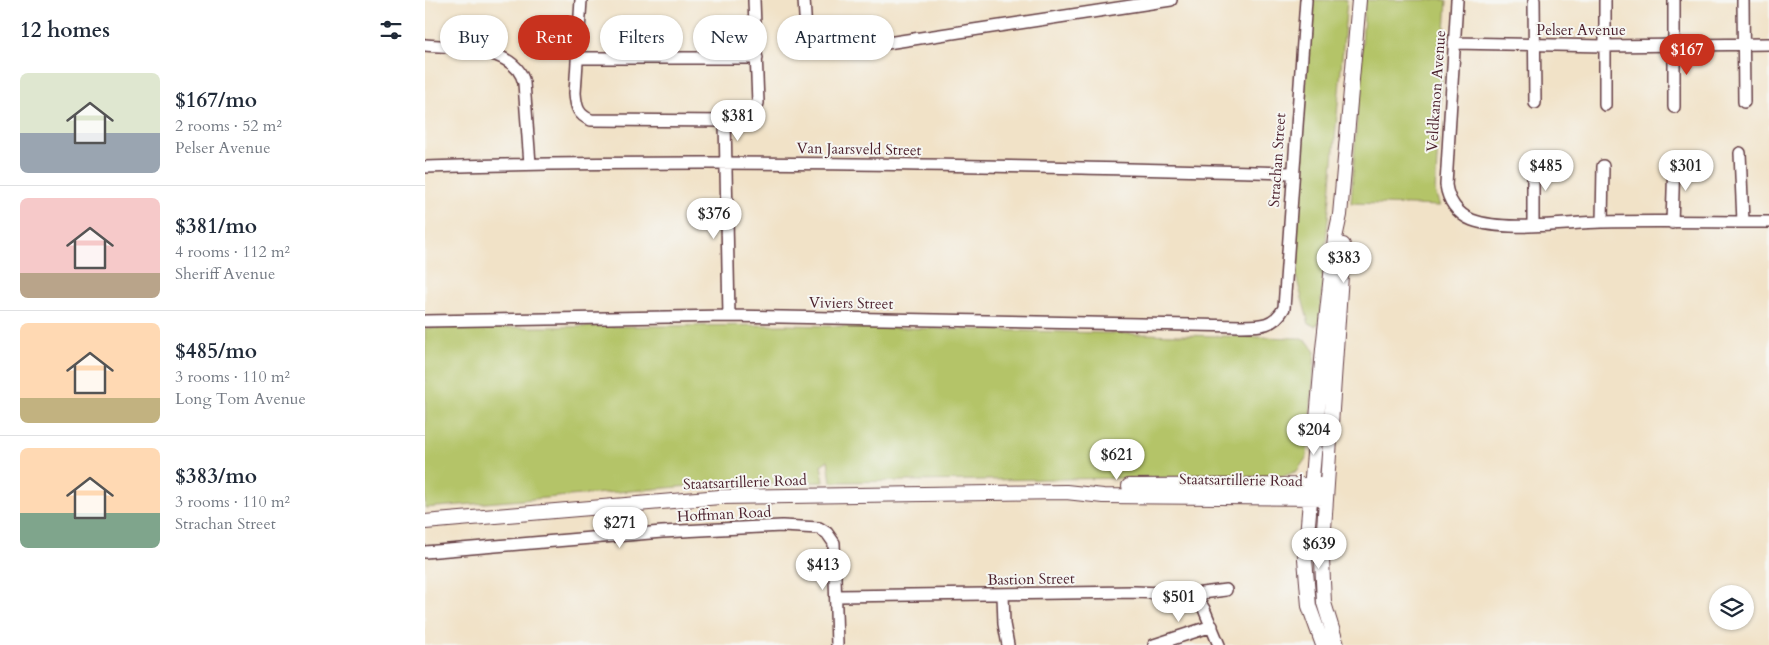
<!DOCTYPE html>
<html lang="en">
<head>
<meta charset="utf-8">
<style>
  :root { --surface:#fff; --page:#f2f2f3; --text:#1f2937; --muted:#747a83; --line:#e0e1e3; --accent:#c8321e }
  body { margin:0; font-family:Cardo,serif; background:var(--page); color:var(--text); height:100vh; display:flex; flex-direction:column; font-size:19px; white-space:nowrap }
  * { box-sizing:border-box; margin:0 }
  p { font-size:16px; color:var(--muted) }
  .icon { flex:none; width:28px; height:28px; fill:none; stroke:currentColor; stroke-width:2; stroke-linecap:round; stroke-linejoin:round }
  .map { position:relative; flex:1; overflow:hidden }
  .sheet { display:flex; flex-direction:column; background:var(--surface); width:425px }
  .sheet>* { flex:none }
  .guide { position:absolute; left:15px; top:15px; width:475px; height:45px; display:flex; gap:10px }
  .buttons { position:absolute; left:1284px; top:585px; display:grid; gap:10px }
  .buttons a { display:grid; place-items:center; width:45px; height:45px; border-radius:50%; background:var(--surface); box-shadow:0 1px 4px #0004; font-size:25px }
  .price { position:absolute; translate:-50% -42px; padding:0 11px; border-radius:18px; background:#fff; color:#222; font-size:16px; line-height:32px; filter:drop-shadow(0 1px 2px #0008) }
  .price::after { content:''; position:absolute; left:50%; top:30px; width:15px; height:11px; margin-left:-8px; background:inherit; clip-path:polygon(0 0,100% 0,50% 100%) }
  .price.on { background:var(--accent); color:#fff }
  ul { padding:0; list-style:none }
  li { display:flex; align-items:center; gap:15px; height:125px; padding:0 20px }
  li+li { border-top:1px solid var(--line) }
  li span { display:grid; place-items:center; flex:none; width:140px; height:100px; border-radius:8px; color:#555 }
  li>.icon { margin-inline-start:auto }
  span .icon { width:60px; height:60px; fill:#fffc; stroke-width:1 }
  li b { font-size:21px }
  h2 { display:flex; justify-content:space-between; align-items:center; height:60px; padding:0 20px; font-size:21px }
  .tag { padding:0 18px; border-radius:22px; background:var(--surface); box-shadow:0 1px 4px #0004; font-size:18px; line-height:45px }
  .tag.on { background:var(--accent); color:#fff }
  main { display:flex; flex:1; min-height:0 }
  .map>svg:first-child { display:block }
  .green { fill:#b4c467; stroke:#7f7249 }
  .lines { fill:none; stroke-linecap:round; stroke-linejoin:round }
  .minor-casing { stroke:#633c42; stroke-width:14 }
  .tertiary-casing { stroke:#633c42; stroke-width:16 }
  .minor { stroke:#fff; stroke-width:11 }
  .tertiary { stroke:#fff; stroke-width:14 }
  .labels { text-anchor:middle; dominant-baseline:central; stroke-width:4; stroke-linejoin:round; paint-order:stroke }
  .street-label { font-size:15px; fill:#4a1f2b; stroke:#f6f6f2 }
</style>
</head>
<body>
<main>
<section class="sheet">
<h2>12 homes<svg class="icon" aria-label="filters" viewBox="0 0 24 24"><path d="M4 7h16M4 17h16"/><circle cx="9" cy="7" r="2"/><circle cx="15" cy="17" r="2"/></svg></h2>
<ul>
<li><span style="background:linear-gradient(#dfe7d0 60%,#9aa5b1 0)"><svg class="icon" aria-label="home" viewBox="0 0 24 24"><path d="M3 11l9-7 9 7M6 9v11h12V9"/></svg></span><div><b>$167/mo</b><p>2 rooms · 52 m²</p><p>Pelser Avenue</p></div></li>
<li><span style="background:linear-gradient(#f6c9c9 75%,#b9a48a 0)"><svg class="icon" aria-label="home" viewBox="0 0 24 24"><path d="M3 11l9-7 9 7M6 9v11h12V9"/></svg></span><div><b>$381/mo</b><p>4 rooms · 112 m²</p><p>Sheriff Avenue</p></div></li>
<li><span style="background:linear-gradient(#ffd9b3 75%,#c2b280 0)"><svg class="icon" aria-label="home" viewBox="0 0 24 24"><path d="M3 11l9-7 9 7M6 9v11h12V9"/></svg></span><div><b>$485/mo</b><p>3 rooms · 110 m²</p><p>Long Tom Avenue</p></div></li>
<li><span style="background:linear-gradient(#ffd9b3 65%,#7fa58c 0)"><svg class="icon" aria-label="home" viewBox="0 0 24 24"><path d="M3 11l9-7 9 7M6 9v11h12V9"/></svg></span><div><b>$383/mo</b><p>3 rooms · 110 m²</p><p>Strachan Street</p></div></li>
</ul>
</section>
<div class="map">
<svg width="1344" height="645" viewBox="0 0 1344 645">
  <rect width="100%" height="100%" fill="#f6f6f2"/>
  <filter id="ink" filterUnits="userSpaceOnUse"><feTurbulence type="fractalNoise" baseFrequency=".02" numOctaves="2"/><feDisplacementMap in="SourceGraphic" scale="10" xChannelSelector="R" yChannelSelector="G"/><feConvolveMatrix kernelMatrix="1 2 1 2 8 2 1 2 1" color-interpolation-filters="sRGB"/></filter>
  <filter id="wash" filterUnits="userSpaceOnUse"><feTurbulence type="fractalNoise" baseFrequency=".0096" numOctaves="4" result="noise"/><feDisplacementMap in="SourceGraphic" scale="20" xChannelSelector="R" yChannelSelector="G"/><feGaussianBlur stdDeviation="1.12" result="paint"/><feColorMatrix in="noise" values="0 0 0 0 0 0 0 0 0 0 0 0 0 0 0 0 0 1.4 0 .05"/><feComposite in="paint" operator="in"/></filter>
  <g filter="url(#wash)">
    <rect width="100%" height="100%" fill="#f1e2c7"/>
    <path class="green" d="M887 0H922L894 323 890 326 884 324 868 265Z
      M940 0H1022L1010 192 1015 206 926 203Z
      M362 325 874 338 883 342 890 352 882 457 872 471 859 476 406 482 403 460 396 465 399 482 277 485 0 508V328Z"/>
  </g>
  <g filter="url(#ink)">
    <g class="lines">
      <defs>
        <path id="minor" d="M156 0 150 93C151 107 153 115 166 120L308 121 324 116 331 109 333 103 329 0
          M379 0C381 21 377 47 403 52L746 0
          M1032 0 1021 185C1023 200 1032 214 1047 220 1079 232 1140 223 1176 222 1232 221 1288 222 1344 222
          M1109 0 1110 103
          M1180 0V105
          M1318 0 1319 102
          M1029 43 1180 46 1344 44
          M0 45C30 48 91 46 99 83L105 164
          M152 58H332
          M1249 107V0
          M300 121 304 316
          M1315 153 1318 222
          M1108 160V224
          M0 167C289 158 578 166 867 173
          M1177 222 1178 166
          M1247 223 1249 161
          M0 321 304 316 817 326C836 326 849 326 859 308L881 0
          M0 552 237 532 357 526 394 528 402 533 409 543 412 645
          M769 594 779 609 794 645
          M578 595 579 624 583 645
          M412 596 709 592 769 594 801 590
          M729 645 787 626"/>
        <path id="tertiary" d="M704 486 895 485
          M0 522 295 497 641 492 678 496 901 498
          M898 645 884 606 880 559 898 349 910 238 915 215 934 0
          M912 645 899 603 897 559 918 245"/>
      </defs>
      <use href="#minor" class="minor-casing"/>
      <use href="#tertiary" class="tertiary-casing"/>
      <use href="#minor" class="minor"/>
      <use href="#tertiary" class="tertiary"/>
    </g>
  </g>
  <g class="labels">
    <g class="street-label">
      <text x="1156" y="30">Pelser Avenue</text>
      <text transform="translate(1011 91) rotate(-86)">Veldkanon Avenue</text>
      <text transform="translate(434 149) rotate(1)">Van Jaarsveld Street</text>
      <text transform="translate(852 160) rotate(-86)">Strachan Street</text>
      <text transform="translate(426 303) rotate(1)">Viviers Street</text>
      <text transform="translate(816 480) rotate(1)">Staatsartillerie Road</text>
      <text transform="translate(320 482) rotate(-2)">Staatsartillerie Road</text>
      <text transform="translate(299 514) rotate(-3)">Hoffman Road</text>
      <text transform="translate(606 579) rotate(-1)">Bastion Street</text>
    </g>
  </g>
</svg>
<div class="buttons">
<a><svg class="icon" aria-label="layers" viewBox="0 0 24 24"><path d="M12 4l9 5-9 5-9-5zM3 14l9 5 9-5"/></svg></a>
</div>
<b class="price on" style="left:1262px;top:76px">$167</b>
<b class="price" style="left:313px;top:142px">$381</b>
<b class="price" style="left:1121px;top:192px">$485</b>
<b class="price" style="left:1261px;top:192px">$301</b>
<b class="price" style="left:289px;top:240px">$376</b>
<b class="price" style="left:919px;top:284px">$383</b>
<b class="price" style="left:889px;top:456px">$204</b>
<b class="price" style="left:692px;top:481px">$621</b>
<b class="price" style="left:195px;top:549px">$271</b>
<b class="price" style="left:894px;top:570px">$639</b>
<b class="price" style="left:398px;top:591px">$413</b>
<b class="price" style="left:754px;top:623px">$501</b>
<div class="guide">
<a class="tag">Buy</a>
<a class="tag on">Rent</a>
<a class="tag">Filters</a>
<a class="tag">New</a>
<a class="tag">Apartment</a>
</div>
</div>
</main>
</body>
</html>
